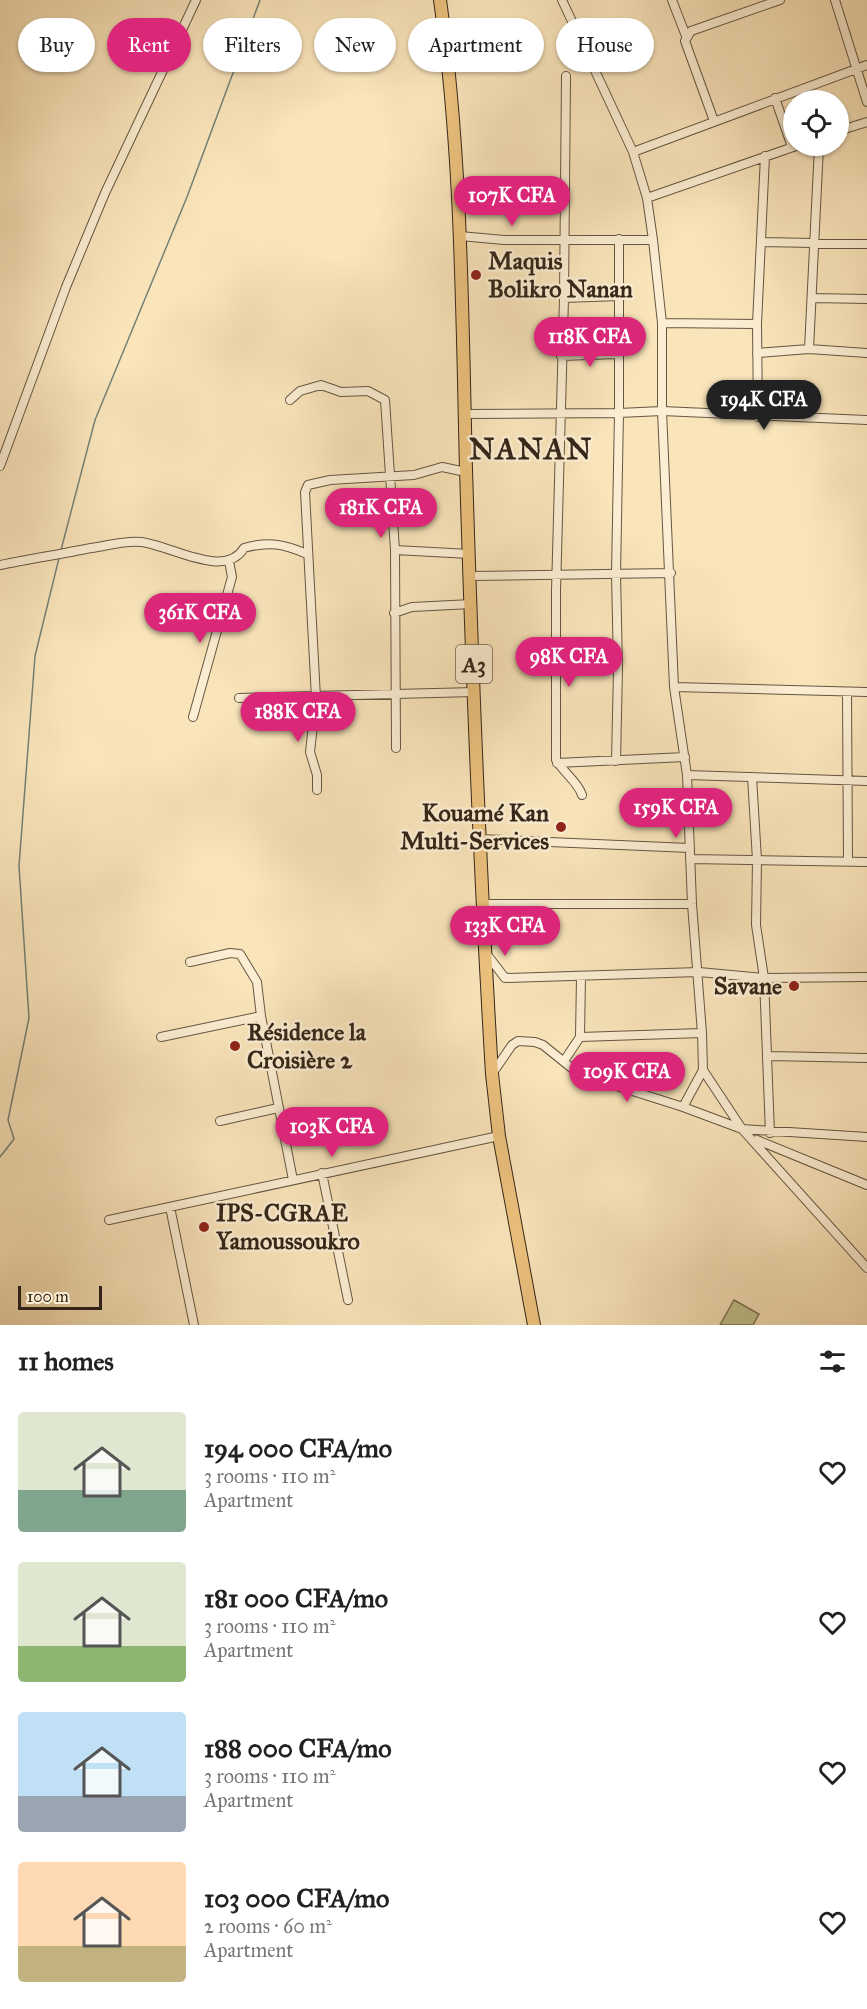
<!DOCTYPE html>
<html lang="en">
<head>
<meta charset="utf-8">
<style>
  :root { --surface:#fff; --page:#f6f6f6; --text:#222; --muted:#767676; --accent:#db2777 }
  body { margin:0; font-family:"IM FELL Great Primer",serif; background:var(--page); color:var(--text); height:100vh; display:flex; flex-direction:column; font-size:22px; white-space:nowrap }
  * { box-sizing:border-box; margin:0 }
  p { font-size:20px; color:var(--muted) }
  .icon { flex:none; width:33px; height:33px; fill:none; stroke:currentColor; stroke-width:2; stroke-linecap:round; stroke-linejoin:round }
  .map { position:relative; height:1325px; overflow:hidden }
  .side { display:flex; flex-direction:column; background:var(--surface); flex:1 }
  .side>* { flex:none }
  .banner { position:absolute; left:18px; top:18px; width:831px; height:54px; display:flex; gap:12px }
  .buttons { position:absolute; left:783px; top:90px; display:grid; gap:12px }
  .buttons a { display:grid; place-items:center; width:66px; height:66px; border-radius:50%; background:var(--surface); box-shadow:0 2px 4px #0004; font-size:30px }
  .scale { position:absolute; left:18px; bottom:15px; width:84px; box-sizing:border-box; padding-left:6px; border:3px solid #332619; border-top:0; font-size:16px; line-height:21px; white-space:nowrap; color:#332619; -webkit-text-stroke:4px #fceed3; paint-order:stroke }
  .price { position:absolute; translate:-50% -51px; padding:0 14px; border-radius:21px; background:var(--accent); color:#fff; font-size:20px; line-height:39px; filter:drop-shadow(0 2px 3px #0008) }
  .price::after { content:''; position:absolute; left:50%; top:36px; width:18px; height:14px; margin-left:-9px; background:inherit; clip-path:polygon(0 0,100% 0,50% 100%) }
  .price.selected { background:#222; color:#fff }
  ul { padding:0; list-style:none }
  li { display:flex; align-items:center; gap:18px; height:150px; padding:0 18px }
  li span { display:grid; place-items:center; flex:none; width:168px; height:120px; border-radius:6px; color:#555 }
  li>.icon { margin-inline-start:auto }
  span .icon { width:72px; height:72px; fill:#fffc; stroke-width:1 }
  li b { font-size:26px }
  h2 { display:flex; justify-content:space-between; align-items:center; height:72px; padding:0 18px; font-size:26px }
  .chip { padding:0 21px; border-radius:27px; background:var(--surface); box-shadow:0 2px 4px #0004; font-size:21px; line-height:54px }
  .chip.selected { background:var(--accent); color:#fff }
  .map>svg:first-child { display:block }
  .green { fill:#c2c38d; stroke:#7a7453; stroke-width:1.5 }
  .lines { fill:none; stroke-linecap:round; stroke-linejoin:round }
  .stream { stroke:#748276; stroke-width:1.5 }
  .minor-casing { stroke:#655642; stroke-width:10 }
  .highway-casing { stroke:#332619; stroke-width:14 }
  .minor { stroke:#fceed3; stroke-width:8 }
  .highway { stroke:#edc27e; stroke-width:12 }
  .poi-dot { fill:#8f2418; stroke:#fceed3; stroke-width:2 }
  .labels { text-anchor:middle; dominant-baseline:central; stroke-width:5; stroke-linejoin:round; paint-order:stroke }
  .shield { fill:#fceed3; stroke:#6f6251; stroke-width:1.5 }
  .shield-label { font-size:22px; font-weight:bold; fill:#332619 }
  .poi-label { font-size:24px; font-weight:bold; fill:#332619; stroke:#fceed3; text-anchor:start }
  .district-label { font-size:30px; font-weight:bold; letter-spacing:1.5px; fill:#332619; stroke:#fceed3 }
</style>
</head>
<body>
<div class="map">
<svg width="867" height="1325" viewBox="0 0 867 1325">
  <rect width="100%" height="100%" fill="#fae5bb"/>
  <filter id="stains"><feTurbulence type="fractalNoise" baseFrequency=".00333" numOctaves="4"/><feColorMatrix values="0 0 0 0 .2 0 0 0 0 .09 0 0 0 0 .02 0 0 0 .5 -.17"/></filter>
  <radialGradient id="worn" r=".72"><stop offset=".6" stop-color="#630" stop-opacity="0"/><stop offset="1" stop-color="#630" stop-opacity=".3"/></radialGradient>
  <path class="green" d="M734 1300 759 1314 753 1325H720Z"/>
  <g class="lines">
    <path class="stream" d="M61 550 95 420 187 197 260 0
      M0 1157 14 1139 8 1120 29 1018 19 866 35 656 59 558"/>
    <defs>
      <path id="minor" d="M562 0 633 152 647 198 653 240 662 323V411L674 687 687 775 692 904 702 1033 703 1070 683 1107
        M672 0 686 36
        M835 0 867 102
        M566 76 564 298 556 591V760C564 773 578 782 582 795
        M775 98 792 147
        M714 121 685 41 691 31 780 0
        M838 131 867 122
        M633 152 867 65
        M647 198 796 146
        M460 236 504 240H653
        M762 242 867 244
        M564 298 620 296
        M812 298 867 299
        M662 323 757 324
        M809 349 819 146
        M757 353 809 349 867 353
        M561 356 618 354
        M290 400 300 391 321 385 341 392 368 391 385 400 395 550 396 748
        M465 414 619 413V239
        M758 417 757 324 765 156
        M0 466 66 287 105 193 196 0
        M395 550 470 554
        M0 565C30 559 61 554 91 548 107 546 125 540 141 542 170 545 225 580 244 548 269 541 284 544 307 554
        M470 576 671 573
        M394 613 412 607 472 604
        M674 687 867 692
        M847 692 848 861
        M239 698 475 692
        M193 717 232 577 229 561
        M616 761 618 669 616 574 619 413 662 411 867 420
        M557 763 685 757
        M687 775 867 781
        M752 777 757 860 756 925 764 978 770 1133
        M317 790V775L310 752 316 698 305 492 308 485 330 480 414 475 442 467 466 472
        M480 839 690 848
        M690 859 867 862
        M483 904H692
        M485 952 505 978 699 972 764 978 867 977
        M190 962 230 953 240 954 257 982 261 1016 293 1180
        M161 1037 261 1016
        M580 1037 581 977
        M769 1056 867 1058
        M564 1061 580 1037 702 1033
        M703 1070 742 1129 867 1137
        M492 1074 512 1045 518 1041 535 1042 543 1045 579 1074 683 1107 742 1129 867 1268
        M220 1121 278 1108
        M757 1140 867 1185
        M322 1173 348 1300
        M170 1207 194 1325
        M109 1220 499 1136"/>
      <path id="highway" d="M440 0C462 155 462 313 466 469 472 671 480 873 492 1074L499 1136 534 1325"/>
    </defs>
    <use href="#minor" class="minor-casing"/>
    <use href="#highway" class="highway-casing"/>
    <use href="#minor" class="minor"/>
    <use href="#highway" class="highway"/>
  </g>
  <g class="poi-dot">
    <circle cx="476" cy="275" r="6"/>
    <circle cx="561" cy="827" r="6"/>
    <circle cx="794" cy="986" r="6"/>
    <circle cx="235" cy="1046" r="6"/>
    <circle cx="204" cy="1227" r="6"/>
  </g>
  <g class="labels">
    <rect class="shield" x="456" y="645" width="36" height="38" rx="4.5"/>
    <g class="shield-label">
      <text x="474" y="664">A3</text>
    </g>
    <g class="poi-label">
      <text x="488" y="261">Maquis<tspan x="488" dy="28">Bolikro Nanan</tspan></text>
      <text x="549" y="813" text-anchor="end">Kouamé Kan<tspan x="549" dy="28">Multi-Services</tspan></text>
      <text x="782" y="986" text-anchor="end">Savane</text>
      <text x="247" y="1032">Résidence la<tspan x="247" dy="28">Croisière 2</tspan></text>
      <text x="216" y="1213">IPS-CGRAE<tspan x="216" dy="28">Yamoussoukro</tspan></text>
    </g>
    <g class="district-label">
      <text x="531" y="449">NANAN</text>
    </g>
  </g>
  <rect width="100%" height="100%" filter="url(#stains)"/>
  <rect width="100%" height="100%" fill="url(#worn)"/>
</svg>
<div class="buttons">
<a><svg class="icon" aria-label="locate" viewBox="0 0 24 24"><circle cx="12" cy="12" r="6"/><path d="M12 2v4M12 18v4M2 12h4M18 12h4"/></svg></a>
</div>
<div class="scale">100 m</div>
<b class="price" style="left:512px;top:227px">107K CFA</b>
<b class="price" style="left:590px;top:368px">118K CFA</b>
<b class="price selected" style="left:764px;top:431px">194K CFA</b>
<b class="price" style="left:381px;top:539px">181K CFA</b>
<b class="price" style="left:200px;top:644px">361K CFA</b>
<b class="price" style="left:569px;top:688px">98K CFA</b>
<b class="price" style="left:298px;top:743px">188K CFA</b>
<b class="price" style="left:676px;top:839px">159K CFA</b>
<b class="price" style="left:505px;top:957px">133K CFA</b>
<b class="price" style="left:627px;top:1103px">109K CFA</b>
<b class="price" style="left:332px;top:1158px">103K CFA</b>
<div class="banner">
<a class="chip">Buy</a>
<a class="chip selected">Rent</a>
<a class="chip">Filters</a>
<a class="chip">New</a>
<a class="chip">Apartment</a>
<a class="chip">House</a>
</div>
</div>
<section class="side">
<h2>11 homes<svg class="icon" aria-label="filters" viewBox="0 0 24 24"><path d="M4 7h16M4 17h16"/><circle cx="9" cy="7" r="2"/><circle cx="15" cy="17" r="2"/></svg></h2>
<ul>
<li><span style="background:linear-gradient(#dfe7d0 65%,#7fa58c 0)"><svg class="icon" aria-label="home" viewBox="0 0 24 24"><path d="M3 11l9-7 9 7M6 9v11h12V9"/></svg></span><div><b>194 000 CFA/mo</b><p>3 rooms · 110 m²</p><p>Apartment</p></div><svg class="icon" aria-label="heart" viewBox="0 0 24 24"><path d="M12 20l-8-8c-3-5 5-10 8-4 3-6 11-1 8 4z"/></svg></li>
<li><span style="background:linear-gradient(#dfe7d0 70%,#8fb573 0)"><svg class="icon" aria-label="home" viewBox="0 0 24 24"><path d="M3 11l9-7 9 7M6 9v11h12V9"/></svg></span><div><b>181 000 CFA/mo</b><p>3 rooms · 110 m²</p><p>Apartment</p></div><svg class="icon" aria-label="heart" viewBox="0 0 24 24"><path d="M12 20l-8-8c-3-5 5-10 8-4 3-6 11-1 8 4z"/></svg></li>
<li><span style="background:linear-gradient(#bfe0f5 70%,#9aa5b1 0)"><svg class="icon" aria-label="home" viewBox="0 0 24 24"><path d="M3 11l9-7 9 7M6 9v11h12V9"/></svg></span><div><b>188 000 CFA/mo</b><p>3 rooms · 110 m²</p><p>Apartment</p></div><svg class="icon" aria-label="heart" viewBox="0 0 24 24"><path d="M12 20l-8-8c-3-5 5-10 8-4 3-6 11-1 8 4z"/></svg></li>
<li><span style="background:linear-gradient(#ffd9b3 70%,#c2b280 0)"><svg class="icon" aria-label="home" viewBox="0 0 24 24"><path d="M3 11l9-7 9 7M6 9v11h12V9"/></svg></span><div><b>103 000 CFA/mo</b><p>2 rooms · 60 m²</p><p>Apartment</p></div><svg class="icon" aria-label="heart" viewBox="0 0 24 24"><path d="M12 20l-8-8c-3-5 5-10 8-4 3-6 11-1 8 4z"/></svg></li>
</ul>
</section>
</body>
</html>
